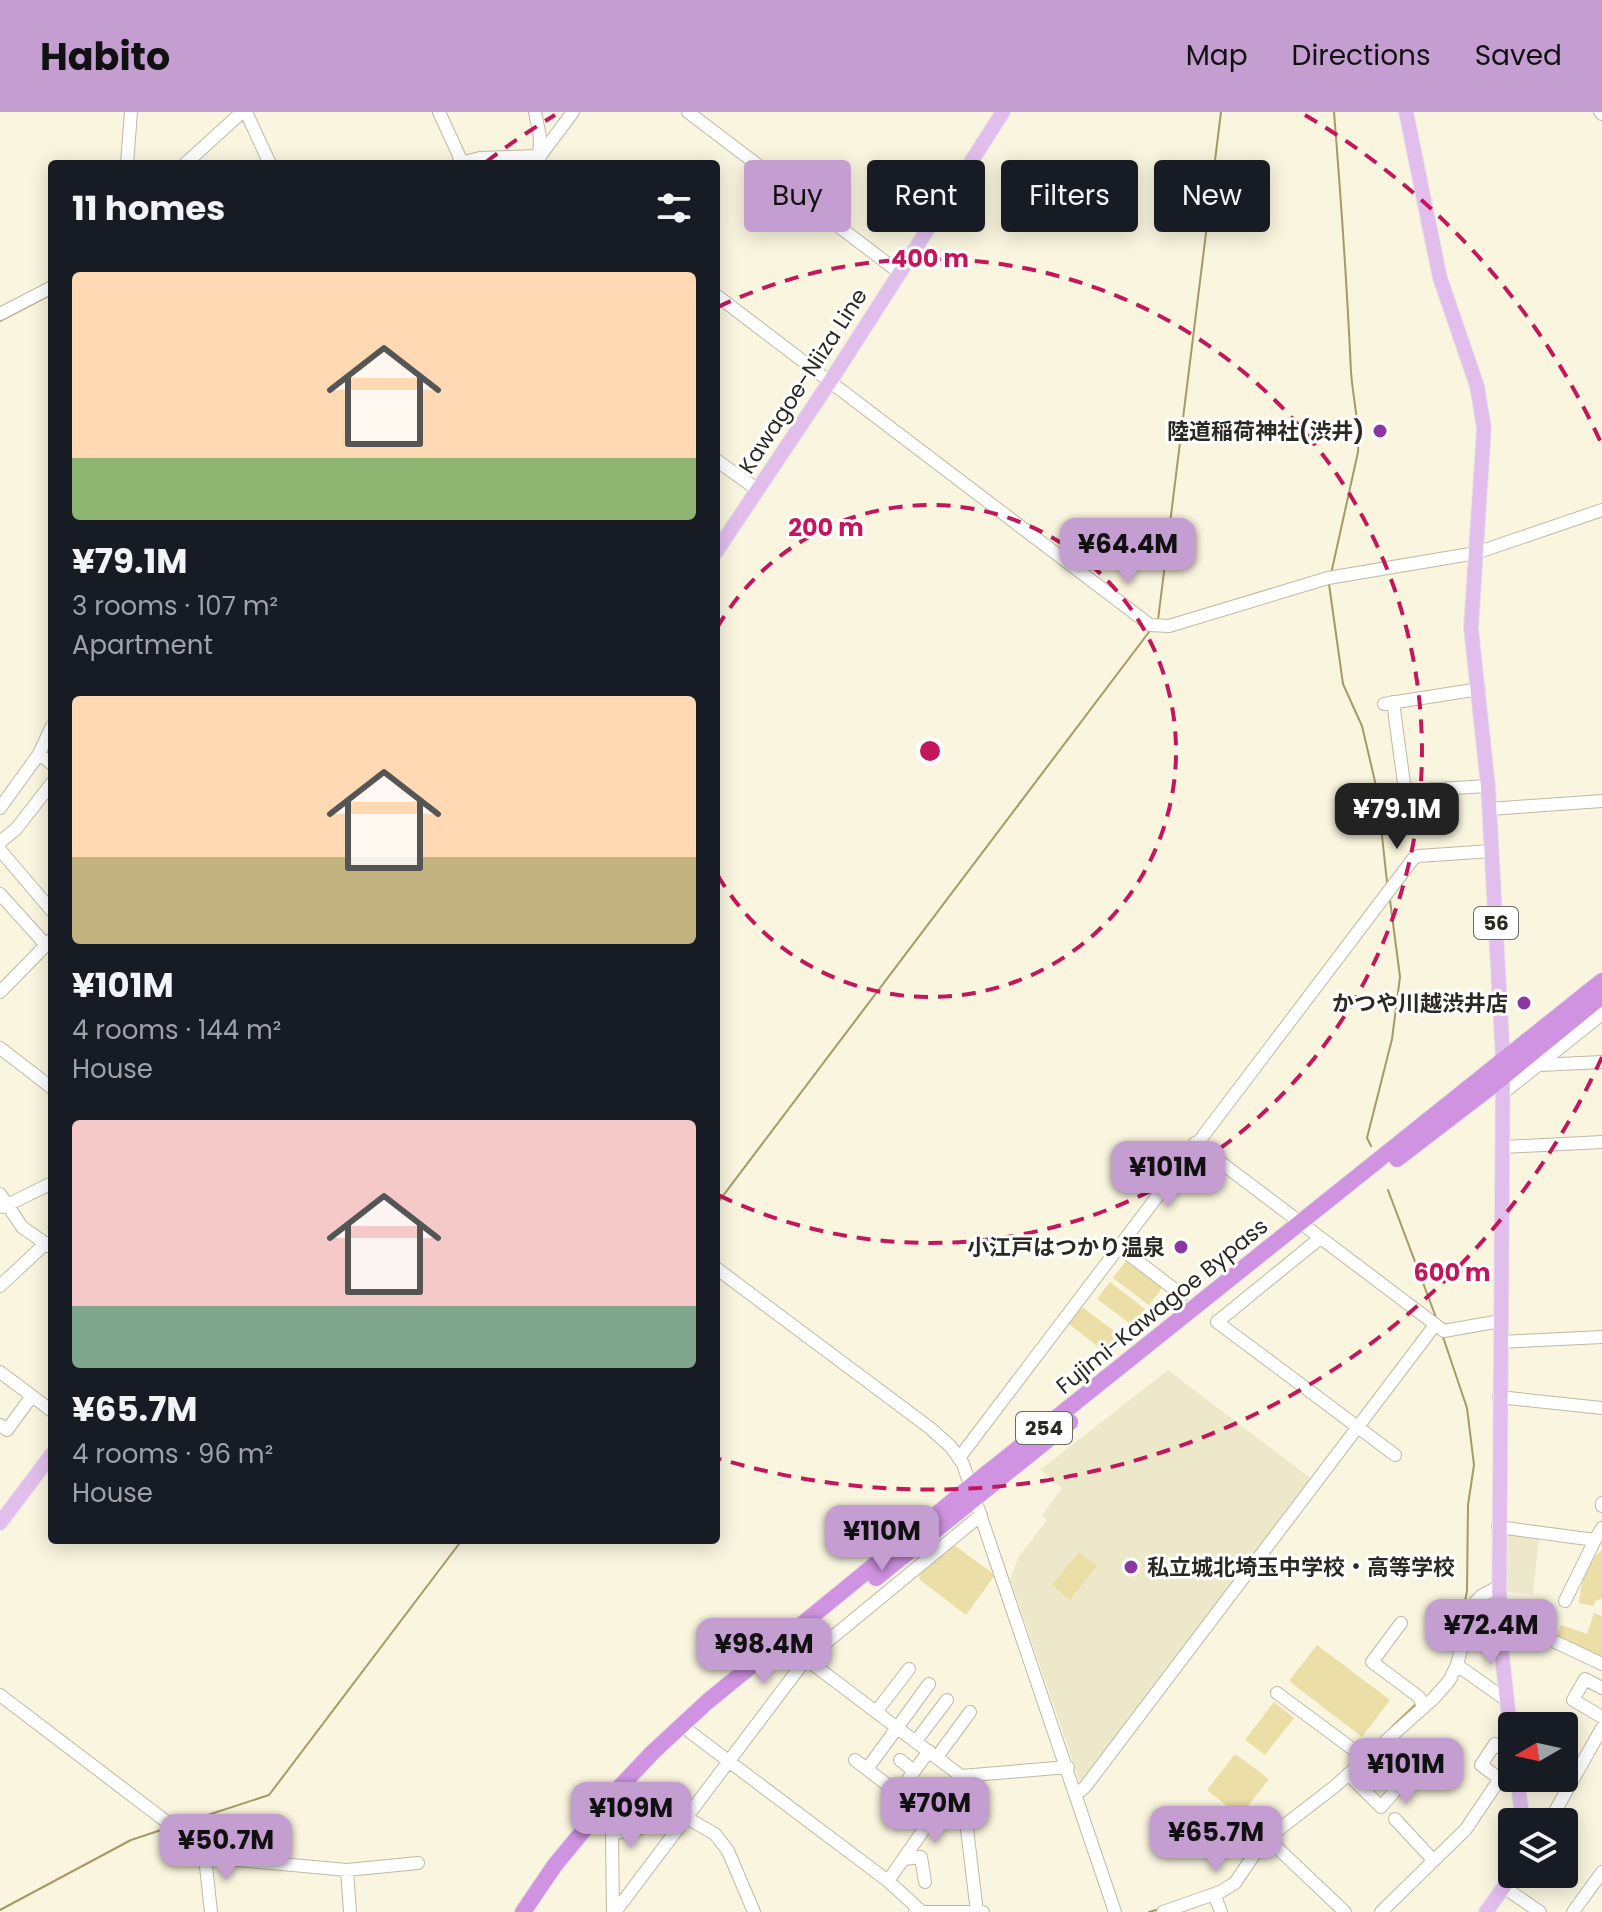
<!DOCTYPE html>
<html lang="en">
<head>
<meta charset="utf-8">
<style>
  :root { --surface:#171b24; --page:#20242c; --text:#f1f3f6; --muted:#9ea1a6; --accent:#c49ed1 }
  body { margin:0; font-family:Poppins,"Noto Sans JP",sans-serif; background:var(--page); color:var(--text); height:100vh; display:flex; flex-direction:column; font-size:30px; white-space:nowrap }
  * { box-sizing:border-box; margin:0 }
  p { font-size:26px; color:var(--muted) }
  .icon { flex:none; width:44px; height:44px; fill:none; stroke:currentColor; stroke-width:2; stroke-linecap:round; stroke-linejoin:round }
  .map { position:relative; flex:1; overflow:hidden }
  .sheet { position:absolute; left:48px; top:48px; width:672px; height:1384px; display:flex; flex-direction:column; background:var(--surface); border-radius:8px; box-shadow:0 4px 20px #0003 }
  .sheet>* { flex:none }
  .banner { position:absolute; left:744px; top:48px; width:738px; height:72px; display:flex; gap:16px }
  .needle { width:52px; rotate:261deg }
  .fabs { position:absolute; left:1498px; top:1600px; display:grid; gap:16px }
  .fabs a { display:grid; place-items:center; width:80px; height:80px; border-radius:8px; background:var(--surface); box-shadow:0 4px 20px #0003; font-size:40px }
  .price { position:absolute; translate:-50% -68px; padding:0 18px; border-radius:16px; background:var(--accent); color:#111; font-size:26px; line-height:52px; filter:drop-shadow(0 2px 4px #0008) }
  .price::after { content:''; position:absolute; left:50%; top:48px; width:24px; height:18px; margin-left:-12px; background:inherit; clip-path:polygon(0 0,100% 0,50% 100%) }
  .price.active { background:#222; color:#fff }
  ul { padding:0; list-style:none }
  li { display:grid; align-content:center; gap:16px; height:424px; padding:0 24px }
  li span { display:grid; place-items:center; height:248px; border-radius:8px; color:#555 }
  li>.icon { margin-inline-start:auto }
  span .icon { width:144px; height:144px; fill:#fffc; stroke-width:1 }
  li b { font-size:34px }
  h2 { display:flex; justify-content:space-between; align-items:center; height:96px; padding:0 24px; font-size:34px }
  .pill { padding:0 28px; border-radius:8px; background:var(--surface); box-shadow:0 4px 20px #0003; font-size:28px; line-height:72px }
  .pill.active { background:var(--accent); color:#111 }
  header { display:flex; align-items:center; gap:48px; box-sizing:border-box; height:112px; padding:0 40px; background:var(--accent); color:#111 }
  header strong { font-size:38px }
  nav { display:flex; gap:44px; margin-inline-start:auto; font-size:28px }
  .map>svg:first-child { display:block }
  .built { fill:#eee8cb }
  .green { fill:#ebdfa7 }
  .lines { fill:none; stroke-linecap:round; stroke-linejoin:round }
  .stream { stroke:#a69a65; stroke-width:2 }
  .minor-casing { stroke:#bebaa5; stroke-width:14 }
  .major-casing { stroke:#e6e5e4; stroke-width:16 }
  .highway-casing { stroke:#e6e5e4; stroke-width:18 }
  .minor { stroke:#fff; stroke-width:12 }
  .major { stroke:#e2beed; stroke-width:14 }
  .highway { stroke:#cf93e1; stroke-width:16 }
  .ring { fill:none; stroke:#c2185b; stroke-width:4; stroke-dasharray:14 10 }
  .poi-dot { fill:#8c36a3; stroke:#fff; stroke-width:3 }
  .labels { text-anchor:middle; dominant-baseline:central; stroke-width:6; stroke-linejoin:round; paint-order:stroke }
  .shield { fill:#fff; stroke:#6b6964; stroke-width:2 }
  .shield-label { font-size:20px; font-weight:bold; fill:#2b2921 }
  .street-label { font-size:22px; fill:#2b2921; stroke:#fff }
  .poi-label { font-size:22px; font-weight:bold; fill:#2b2921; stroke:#fff; text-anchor:end }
  .centre { fill:#c2185b; stroke:#fff; stroke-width:4 }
  .ring-label { font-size:24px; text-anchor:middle; font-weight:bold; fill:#c2185b; stroke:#fff; stroke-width:6; stroke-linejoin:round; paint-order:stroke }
</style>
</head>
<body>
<header>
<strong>Habito</strong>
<nav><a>Map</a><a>Directions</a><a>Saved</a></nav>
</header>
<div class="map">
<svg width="1602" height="1800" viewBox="0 0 1602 1800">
  <rect width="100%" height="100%" fill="#f9f5df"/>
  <path class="built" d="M1168 1258 1313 1368 1081 1673 1010 1467 1019 1444 1047 1408 1042 1403 1062 1376 1040 1358Z
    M1505 1418 1539 1424 1533 1483 1505 1479Z"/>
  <path class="green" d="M1126 1149 1162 1176 1149 1193 1113 1166Z
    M1110 1170 1145 1197 1133 1214 1097 1187Z
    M1082 1195 1118 1222 1105 1240 1069 1212Z
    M954 1433 995 1463 966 1503 920 1468 919 1463Z
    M1602 1438V1487L1596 1488 1593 1494 1579 1491C1581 1472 1585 1451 1602 1438Z
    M1079 1440 1097 1454 1070 1488 1052 1473Z
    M1594 1501 1602 1504V1547L1557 1525 1561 1513 1587 1522Z
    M1317 1533 1390 1588 1362 1625 1289 1569Z
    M1274 1590 1294 1606 1265 1643 1245 1628Z
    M1235 1642 1269 1667 1240 1704 1207 1678Z"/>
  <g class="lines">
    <path class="stream" d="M0 209 52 182
      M1331 462 1358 340C1360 313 1353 287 1351 260 1347 173 1341 87 1334 0
      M1329 472 1343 572 1362 614 1377 678 1387 770
      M1158 508 1221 0
      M1371 1034 1367 1026 1392 927 1400 865 1390 788
      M1388 1078 1437 1208
      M716 1093 1149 520
      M1443 1225 1467 1296 1474 1353 1468 1393 1467 1479 1458 1525
      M1392 1615 1416 1592
      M177 1713 269 1683 462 1428
      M0 1798 131 1728 167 1716
      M1149 1800 1160 1797"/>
    <defs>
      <path id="minor" d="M246 0 270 52
        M439 0 462 50
        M535 0 540 25 539 52
        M688 0 900 161
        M1600 0 1602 2
        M127 52 131 0
        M185 52 242 0
        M457 52 480 46 540 44 573 0
        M716 183 1150 513 1169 514 1328 466 1476 441 1602 398
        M0 202 52 175
        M716 348 758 378
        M1393 590 1405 679 1488 674
        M1384 592 1479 577
        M39 642 52 652
        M0 696 39 642 52 614
        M1489 697 1602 689
        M0 730 16 717 52 671
        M0 738 52 799
        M0 782 46 833
        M0 880 52 827
        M0 936 52 976
        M1539 953 1602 950
        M1503 981 1602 902
        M1195 1031 1444 1219 1500 1209
        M1503 1035 1602 1030
        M0 1082 22 1115 52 1136
        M3 1095 52 1071
        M1319 1127 1217 1210 1395 1343
        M1119 1135 1182 1183
        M716 1156 930 1316 951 1335 963 1352 1115 1800
        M0 1174 46 1131
        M1500 1230 1602 1225
        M0 1260 52 1299
        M1499 1285 1602 1296
        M0 1313 7 1318 32 1284
        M959 1346 1413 747 1418 744 1492 739
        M1602 1391V1394
        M1498 1415 1595 1428 1602 1416
        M1565 1489 1595 1428
        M1401 1511 1372 1550 1419 1585 1423 1594
        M1547 1526 1602 1552
        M806 1547 981 1403
        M1457 1553 1505 1587
        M1602 1576 1585 1567 1573 1588 1602 1605
        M1277 1581 1366 1647
        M0 1583 201 1736 205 1745 211 1800
        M876 1600 909 1557
        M690 1620 888 1769 921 1799
        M916 1629 947 1588
        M937 1645 970 1600
        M855 1648 898 1681 929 1639
        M900 1648 914 1659
        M867 1657 929 1572
        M1348 1662 1381 1695 1408 1664 1378 1636
        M1500 1667 1481 1653 1495 1632 1512 1643
        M1077 1682 1085 1675 1435 1213
        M1395 1707 1433 1748
        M1549 1710 1602 1616
        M967 1717 977 1800
        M1268 1727 1345 1800
        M205 1745 347 1758 418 1751
        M904 1747 921 1745 925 1770
        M347 1758 350 1800
        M888 1769 961 1664 1068 1655
        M1505 1776 1540 1800
        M1214 1782 1221 1800
        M613 1800 612 1722 687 1706 715 1722 728 1739 754 1800
        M615 1800 806 1547 961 1664
        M915 1800H983
        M1163 1800 1220 1780 1235 1771 1258 1737 1277 1719 1334 1675 1433 1587 1449 1569 1457 1553 1472 1494 1481 1484 1498 1475
        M1381 1800 1466 1717 1501 1665 1512 1654
        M1573 1800 1602 1760"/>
      <path id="major" d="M1406 0 1440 166 1477 274 1484 316 1471 516 1488 674 1503 948 1499 1517 1512 1633
        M716 440 831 268 1003 0
        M0 1411 52 1342
        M1517 1666 1523 1710
        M1486 1800 1513 1762"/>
      <path id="highway" d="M1397 1047 1487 978 1602 884
        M876 1466 1070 1310
        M523 1800 555 1753 616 1679 653 1640 707 1590 976 1370 1602 869"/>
    </defs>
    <use href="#minor" class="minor-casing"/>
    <use href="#major" class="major-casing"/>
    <use href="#highway" class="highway-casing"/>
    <use href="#minor" class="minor"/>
    <use href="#major" class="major"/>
    <use href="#highway" class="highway"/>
  </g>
  <g class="ring">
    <path d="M717 516A246 246 0 1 1 717 762"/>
    <path d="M718 195A492 492 0 1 1 718 1083"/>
    <path d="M1602 945A738 738 0 0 1 720 1347M486 50A738 738 0 0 1 555 3M1305 3A738 738 0 0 1 1602 333"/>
  </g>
  <g class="poi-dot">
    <circle cx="1380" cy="319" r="8"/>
    <circle cx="1524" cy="891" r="8"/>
    <circle cx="1181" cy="1135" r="8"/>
    <circle cx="1131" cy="1455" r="8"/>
  </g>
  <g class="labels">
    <g class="shield">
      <rect x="1474" y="795" width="44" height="32" rx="6"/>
      <rect x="1016" y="1300" width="56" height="32" rx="6"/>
    </g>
    <g class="shield-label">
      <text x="1496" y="811">56</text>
      <text x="1044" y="1316">254</text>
    </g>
    <g class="street-label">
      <text transform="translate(803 269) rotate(-57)">Kawagoe-Niiza Line</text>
      <text transform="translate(1162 1194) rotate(-39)">Fujimi-Kawagoe Bypass</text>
    </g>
    <g class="poi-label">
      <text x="1364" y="319">陸道稲荷神社(渋井)</text>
      <text x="1508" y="891">かつや川越渋井店</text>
      <text x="1165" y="1135">小江戸はつかり温泉</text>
      <text x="1147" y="1455" text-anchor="start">私立城北埼玉中学校・高等学校</text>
    </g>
  </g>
  <circle cx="930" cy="639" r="12" class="centre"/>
  <g class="ring-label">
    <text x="930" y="155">400 m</text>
    <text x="826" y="424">200 m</text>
    <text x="1452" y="1169">600 m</text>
  </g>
</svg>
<div class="fabs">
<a><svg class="needle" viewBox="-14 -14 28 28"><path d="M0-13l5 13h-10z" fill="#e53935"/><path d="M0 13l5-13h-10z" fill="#9ea1a6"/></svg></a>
<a><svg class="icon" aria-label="layers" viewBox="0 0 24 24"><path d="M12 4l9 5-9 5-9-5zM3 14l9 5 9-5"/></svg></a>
</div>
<b class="price" style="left:1128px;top:474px">¥64.4M</b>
<b class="price active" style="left:1397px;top:739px">¥79.1M</b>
<b class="price" style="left:1168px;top:1097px">¥101M</b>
<b class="price" style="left:882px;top:1461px">¥110M</b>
<b class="price" style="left:1491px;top:1555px">¥72.4M</b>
<b class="price" style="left:764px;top:1574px">¥98.4M</b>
<b class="price" style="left:1406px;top:1694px">¥101M</b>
<b class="price" style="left:935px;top:1733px">¥70M</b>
<b class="price" style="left:631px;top:1738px">¥109M</b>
<b class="price" style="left:1216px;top:1762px">¥65.7M</b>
<b class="price" style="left:226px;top:1770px">¥50.7M</b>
<div class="banner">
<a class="pill active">Buy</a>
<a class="pill">Rent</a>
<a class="pill">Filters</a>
<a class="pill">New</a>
</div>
<section class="sheet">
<h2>11 homes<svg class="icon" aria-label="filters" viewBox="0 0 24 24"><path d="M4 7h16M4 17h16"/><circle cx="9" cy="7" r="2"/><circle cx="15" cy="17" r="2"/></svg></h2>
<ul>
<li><span style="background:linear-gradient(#ffd9b3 75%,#8fb573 0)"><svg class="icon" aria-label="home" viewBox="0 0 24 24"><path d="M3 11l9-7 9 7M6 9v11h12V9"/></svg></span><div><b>¥79.1M</b><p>3 rooms · 107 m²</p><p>Apartment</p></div></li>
<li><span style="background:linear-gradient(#ffd9b3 65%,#c2b280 0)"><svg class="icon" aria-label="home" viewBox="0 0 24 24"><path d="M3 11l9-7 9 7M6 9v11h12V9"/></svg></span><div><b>¥101M</b><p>4 rooms · 144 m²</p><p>House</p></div></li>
<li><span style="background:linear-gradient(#f6c9c9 75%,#7fa58c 0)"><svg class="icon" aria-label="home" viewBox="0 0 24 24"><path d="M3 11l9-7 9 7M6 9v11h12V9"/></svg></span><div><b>¥65.7M</b><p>4 rooms · 96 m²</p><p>House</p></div></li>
</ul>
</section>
</div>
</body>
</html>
